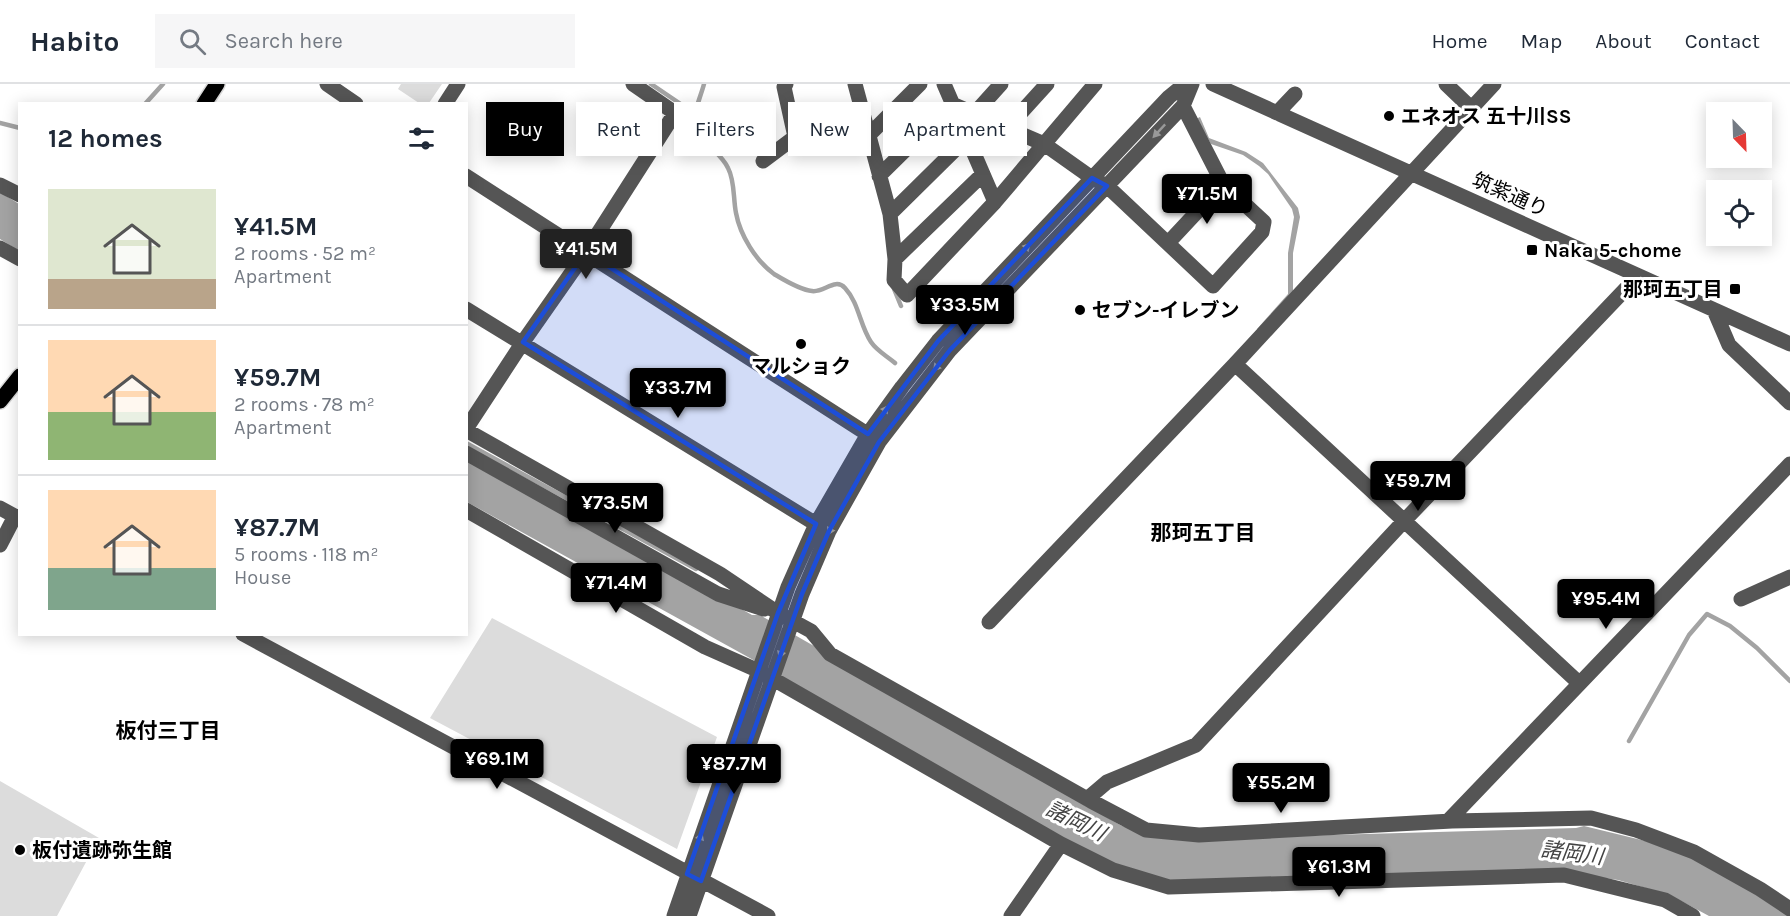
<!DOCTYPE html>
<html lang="en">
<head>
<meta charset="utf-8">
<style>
  :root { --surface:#fff; --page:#f6f6f7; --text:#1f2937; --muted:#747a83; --line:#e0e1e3; --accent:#000 }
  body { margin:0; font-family:Karla,"Noto Sans JP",sans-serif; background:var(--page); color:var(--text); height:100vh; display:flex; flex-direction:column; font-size:22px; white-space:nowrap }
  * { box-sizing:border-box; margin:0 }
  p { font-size:20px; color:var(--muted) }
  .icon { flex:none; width:33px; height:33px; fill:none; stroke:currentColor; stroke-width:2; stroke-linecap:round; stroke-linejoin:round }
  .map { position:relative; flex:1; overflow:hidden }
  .sheet { position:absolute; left:18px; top:18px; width:450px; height:534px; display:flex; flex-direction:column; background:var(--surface); border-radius:0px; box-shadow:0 3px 15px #0003 }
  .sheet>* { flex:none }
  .hud { position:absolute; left:486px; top:18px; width:570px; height:54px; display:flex; gap:12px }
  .needle { width:39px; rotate:157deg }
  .buttons { position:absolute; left:1706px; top:18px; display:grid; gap:12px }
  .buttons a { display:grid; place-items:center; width:66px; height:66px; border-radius:0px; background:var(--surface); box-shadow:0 3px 15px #0003; font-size:30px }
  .price { position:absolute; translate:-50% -51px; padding:0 14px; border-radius:6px; background:var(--accent); color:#fff; font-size:20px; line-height:39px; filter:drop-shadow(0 2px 3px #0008) }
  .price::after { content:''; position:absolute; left:50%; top:36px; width:18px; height:14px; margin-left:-9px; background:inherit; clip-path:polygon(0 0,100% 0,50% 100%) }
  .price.on { background:#222; color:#fff }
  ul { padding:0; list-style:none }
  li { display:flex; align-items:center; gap:18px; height:150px; padding:0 30px }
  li+li { border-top:2px solid var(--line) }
  li span { display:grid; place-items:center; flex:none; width:168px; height:120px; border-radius:0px; color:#555 }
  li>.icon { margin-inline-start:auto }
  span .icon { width:72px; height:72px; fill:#fffc; stroke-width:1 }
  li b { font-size:26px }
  h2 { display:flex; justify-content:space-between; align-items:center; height:72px; padding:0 30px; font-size:26px }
  .chip { padding:0 21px; border-radius:0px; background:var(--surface); box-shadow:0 3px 15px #0003; font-size:21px; line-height:54px }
  .chip.on { background:var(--accent); color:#fff }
  header { display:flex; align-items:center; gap:36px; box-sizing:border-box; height:84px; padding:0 30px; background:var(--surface); border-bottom:2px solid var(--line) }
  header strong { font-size:28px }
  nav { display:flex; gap:33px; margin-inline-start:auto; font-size:21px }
  .search { width:420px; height:54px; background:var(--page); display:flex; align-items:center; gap:15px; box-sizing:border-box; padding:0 21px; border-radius:0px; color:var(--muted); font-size:22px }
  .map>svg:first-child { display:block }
  .green { fill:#dcdcdc }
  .water { fill:#a3a3a3 }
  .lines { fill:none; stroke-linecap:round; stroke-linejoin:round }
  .stream { stroke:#a3a3a3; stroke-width:4.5 }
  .major-casing { stroke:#dbdbdb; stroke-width:18 }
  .minor { stroke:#555; stroke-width:15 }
  .major { stroke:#000; stroke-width:15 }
  .oneway { fill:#999 }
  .marked { fill:#1d4ed8; fill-opacity:0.2; stroke:#1d4ed8; stroke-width:4.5; stroke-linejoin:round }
  .poi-dot { fill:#000; stroke:#fff; stroke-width:2 }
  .labels { text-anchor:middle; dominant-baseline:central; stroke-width:6; stroke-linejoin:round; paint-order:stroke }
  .poi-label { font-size:20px; font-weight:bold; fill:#000; stroke:#fff; text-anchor:start }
  .street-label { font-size:20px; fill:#000; stroke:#fff }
  .neighbourhood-label { font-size:21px; font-weight:bold; fill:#000; stroke:#fff }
  .water-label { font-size:21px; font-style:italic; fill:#444; stroke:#fff }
</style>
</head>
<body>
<header>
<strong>Habito</strong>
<div class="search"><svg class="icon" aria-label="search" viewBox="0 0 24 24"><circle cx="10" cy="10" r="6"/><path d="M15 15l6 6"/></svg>Search here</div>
<nav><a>Home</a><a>Map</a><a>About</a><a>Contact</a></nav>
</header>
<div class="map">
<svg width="1790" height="832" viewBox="0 0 1790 832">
  <rect width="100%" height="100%" fill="#fff"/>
  <path class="green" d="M401 0H442L429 19H419L398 5Z
    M492 534 717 653 677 765 430 634Z
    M0 697 99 754 57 832H0Z"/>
  <path class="water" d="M1200 33 1209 54 1246 68 1263 79 1298 124 1300 133 1293 169V210L1259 248 1257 245 1288 210V169L1294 133 1292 125 1268 90 1259 82 1243 71 1211 60 1196 35Z
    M0 108 19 120V167L0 155Z
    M467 371 752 531H760L814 562 827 573 1122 742 1140 745 1294 752 1576 744 1584 742 1662 761 1709 781 1790 832H1709L1683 818 1656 807 1618 796 1578 790 1161 797 1099 776 748 573 467 418Z"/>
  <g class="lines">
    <path class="stream" d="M651 0 688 25
      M704 0C701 12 693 28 695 40 699 58 720 67 728 84 735 97 733 114 736 129 740 151 756 177 774 190 784 196 800 206 812 207 824 209 835 193 845 204 859 219 860 242 871 258 877 267 887 272 895 279
      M145 20 163 0
      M0 39 20 44
      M894 205 901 222
      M466 359 696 485
      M1629 657 1689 551 1707 530 1730 542 1757 564 1790 597"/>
    <defs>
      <path id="major" d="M204 20 217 0
        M0 317 20 292"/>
    </defs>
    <use href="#major" class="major-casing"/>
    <path class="minor" d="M327 0 356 20
      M633 0 675 29
      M786 0 784 3 795 53 862 29
      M855 0 890 130 895 175 894 196 907 211 995 118 1095 0
      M944 0 995 118
      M1213 0 1790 260
      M1446 0 1471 24
      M445 20 458 0
      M1277 29 1295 10
      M974 30 1001 0
      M1007 44 1047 0
      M869 51 920 0
      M763 77 795 53
      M466 92 875 355
      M879 92 952 20 1044 60 1092 94 1107 102 1213 202 1262 148 1264 138 1223 100 1183 22
      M0 101 20 111
      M890 130 967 54
      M1168 159 1223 100
      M0 164 20 175
      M895 175 983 90
      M466 225 816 440
      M1714 226 1729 261 1790 319
      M1235 280 1579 599
      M466 345 523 258 586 168 675 29 698 32
      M466 346 720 490 778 529 811 547 830 570 1091 717 1146 746 1199 751 1452 737 1591 734 1636 746 1694 768 1760 805 1790 825
      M466 369 718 510 764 525
      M0 424 20 435
      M466 426 705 563 759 587 1061 760
      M0 461 15 432
      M1741 515 1790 493
      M989 538 1235 280 1494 0
      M243 550 768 832
      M1087 715 1107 698 1196 661 1404 437 1638 192
      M1448 737 1790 380
      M674 832 788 503 816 440 868 350 902 303 938 257 1169 13 1185 0
      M689 832 802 510 829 447 879 358 950 266 1183 22 1192 0
      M1011 832 1061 760 1113 786 1169 803 1564 791 1665 816 1693 832"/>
    <use href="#major" class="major"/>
  </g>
  <defs><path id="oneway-solid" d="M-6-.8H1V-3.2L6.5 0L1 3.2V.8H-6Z" transform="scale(1.5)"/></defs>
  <g class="oneway">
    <use href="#oneway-solid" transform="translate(1159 47) rotate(133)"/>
    <use href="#oneway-solid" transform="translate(1024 166) rotate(-47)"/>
    <use href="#oneway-solid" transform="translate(939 280) rotate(128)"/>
    <use href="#oneway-solid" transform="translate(883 329) rotate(-55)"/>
    <use href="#oneway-solid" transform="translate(832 443) rotate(118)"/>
    <use href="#oneway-solid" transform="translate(782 566) rotate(108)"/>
    <use href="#oneway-solid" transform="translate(699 757) rotate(-70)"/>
  </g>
  <path class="marked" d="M1092 94 1107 102 950 266 879 358 829 447 802 510 701 797 687 790 778 529 816 440 523 258 586 168 868 350 938 257Z"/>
  <g class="poi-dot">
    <circle cx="1389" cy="32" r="6"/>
    <rect x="1526" y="160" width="12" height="12" rx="3"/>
    <rect x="1729" y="199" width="12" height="12" rx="3"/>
    <circle cx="1080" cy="226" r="6"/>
    <circle cx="801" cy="260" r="6"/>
    <circle cx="20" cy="766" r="6"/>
  </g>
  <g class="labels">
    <g class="poi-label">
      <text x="1401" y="32">エネオス 五十川SS</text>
      <text x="1544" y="166">Naka 5-chome</text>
      <text x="1723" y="205" text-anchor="end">那珂五丁目</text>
      <text x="1092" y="226">セブン-イレブン</text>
      <text x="801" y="282" text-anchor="middle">マルショク</text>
      <text x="32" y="766">板付遺跡弥生館</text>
    </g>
    <g class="street-label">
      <text transform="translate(1510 111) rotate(24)">筑紫通り</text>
    </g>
    <g class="neighbourhood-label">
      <text x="1203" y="449">那珂五丁目</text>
      <text x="168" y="647">板付三丁目</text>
    </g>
    <g class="water-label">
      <text transform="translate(1076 737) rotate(26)">諸岡川</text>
      <text transform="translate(1572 769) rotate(7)">諸岡川</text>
    </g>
  </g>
</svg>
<div class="buttons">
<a><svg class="needle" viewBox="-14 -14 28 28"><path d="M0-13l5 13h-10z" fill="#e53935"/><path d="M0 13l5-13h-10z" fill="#747a83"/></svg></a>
<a><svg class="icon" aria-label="locate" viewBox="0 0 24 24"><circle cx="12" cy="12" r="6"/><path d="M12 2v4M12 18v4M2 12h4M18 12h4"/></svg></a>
</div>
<b class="price" style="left:1207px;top:141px">¥71.5M</b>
<b class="price on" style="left:586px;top:196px">¥41.5M</b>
<b class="price" style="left:965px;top:252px">¥33.5M</b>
<b class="price" style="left:678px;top:335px">¥33.7M</b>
<b class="price" style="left:1418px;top:428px">¥59.7M</b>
<b class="price" style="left:615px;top:450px">¥73.5M</b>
<b class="price" style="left:616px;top:530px">¥71.4M</b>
<b class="price" style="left:1606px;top:546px">¥95.4M</b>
<b class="price" style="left:497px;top:706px">¥69.1M</b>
<b class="price" style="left:734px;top:711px">¥87.7M</b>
<b class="price" style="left:1281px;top:730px">¥55.2M</b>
<b class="price" style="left:1339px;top:814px">¥61.3M</b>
<div class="hud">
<a class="chip on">Buy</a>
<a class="chip">Rent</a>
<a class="chip">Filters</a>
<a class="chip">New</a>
<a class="chip">Apartment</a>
</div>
<section class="sheet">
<h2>12 homes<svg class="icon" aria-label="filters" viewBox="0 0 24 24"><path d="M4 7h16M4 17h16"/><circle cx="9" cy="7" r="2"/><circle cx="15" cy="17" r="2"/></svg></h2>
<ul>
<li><span style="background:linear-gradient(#dfe7d0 75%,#b9a48a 0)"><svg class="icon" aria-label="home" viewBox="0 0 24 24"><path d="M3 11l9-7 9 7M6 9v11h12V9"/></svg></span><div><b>¥41.5M</b><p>2 rooms · 52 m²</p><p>Apartment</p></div></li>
<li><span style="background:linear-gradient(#ffd9b3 60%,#8fb573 0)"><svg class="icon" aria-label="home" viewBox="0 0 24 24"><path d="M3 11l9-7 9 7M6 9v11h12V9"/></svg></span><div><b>¥59.7M</b><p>2 rooms · 78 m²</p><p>Apartment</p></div></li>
<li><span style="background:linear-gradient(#ffd9b3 65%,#7fa58c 0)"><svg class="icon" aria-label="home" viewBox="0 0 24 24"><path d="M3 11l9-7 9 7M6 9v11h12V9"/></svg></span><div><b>¥87.7M</b><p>5 rooms · 118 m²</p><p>House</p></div></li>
</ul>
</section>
</div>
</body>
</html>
